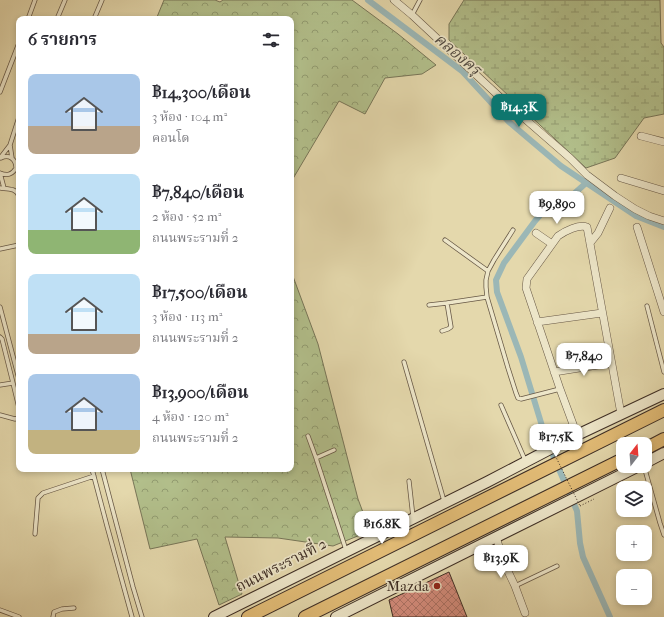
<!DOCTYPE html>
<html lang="th">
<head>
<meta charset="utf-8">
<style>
  :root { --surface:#fff; --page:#f2f2f3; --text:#2b2b33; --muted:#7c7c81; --accent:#0f766e }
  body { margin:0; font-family:"IM FELL French Canon","Noto Serif Thai",serif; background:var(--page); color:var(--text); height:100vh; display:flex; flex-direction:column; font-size:15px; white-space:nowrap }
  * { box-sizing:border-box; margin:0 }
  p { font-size:13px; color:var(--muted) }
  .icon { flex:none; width:22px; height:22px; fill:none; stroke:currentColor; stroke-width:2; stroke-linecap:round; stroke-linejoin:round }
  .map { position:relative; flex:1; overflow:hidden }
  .details { position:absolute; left:16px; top:16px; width:278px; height:456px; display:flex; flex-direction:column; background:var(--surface); border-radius:8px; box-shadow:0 2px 6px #0003 }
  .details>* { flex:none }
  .needle { width:26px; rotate:17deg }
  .controls { position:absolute; left:616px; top:437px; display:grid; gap:8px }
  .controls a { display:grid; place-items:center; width:36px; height:36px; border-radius:8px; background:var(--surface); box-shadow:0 2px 6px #0003; font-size:20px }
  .price { position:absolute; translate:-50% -34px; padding:0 9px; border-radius:8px; background:#fff; color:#222; font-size:13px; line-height:26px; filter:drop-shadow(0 1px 2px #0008) }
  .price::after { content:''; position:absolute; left:50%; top:24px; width:12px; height:9px; margin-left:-6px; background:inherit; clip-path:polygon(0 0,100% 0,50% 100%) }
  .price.selected { background:var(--accent); color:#fff }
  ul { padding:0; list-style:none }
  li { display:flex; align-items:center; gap:12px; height:100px; padding:0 12px }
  li span { display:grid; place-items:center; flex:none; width:112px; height:80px; border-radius:8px; color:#555 }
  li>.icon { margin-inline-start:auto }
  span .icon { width:48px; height:48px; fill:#fffc; stroke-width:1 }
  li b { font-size:17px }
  h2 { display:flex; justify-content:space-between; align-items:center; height:48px; padding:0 12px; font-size:17px }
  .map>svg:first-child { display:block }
  .forest { fill:url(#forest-crowns); stroke:#787658 }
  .wetland { fill:url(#wetland-marsh); stroke:#787658 }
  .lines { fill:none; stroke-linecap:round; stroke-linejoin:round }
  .canal { stroke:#9bb7b6; stroke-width:6 }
  .building { fill:url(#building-cross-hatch); stroke:#3d2d24 }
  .service-casing { stroke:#675846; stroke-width:5 }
  .minor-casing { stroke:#675846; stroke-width:8 }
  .secondary-casing { stroke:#3d2d24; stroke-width:12 }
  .trunk-casing { stroke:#3d2d24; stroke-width:14 }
  .path { stroke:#3d2d24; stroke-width:1; stroke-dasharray:1 2; stroke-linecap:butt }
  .service { stroke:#ede6c9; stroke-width:3.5 }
  .minor { stroke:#ede6c9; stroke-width:7 }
  .secondary { stroke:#ede6c9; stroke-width:10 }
  .trunk { stroke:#e2bc76; stroke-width:12 }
  .path-bridge { stroke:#3d2d24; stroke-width:1; stroke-dasharray:1 2; stroke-linecap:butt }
  .poi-dot { fill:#8f2418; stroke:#ede6c9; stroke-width:1.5 }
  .labels { text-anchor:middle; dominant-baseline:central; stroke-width:3.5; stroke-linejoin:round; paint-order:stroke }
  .street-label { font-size:15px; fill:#3d2d24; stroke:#ede6c9 }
  .poi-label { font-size:15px; fill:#3d2d24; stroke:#ede6c9; text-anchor:end }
  .water-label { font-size:16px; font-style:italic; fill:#504941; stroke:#ede6c9 }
</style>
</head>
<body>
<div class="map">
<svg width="664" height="617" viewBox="0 0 664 617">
  <defs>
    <pattern id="forest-crowns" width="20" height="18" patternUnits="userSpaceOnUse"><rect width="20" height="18" fill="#b2bf8b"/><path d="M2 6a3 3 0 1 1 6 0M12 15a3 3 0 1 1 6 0" fill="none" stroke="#929c71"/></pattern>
    <pattern id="wetland-marsh" width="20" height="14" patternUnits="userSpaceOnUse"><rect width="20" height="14" fill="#b2bf8b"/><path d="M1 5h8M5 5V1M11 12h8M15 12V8" fill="none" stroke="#929c71"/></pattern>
    <pattern id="building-cross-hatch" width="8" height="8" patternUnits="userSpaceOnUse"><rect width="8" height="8" fill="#d58c7d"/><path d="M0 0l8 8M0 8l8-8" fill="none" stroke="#ae7366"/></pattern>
  </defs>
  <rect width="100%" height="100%" fill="#e4d8ac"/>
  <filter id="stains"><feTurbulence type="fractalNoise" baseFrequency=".005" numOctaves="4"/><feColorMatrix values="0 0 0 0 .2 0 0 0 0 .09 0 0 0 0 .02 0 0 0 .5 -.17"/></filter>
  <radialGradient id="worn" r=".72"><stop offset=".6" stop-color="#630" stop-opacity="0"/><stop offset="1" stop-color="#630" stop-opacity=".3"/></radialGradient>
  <path class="forest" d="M164 0H215L220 2 223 0H352L398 34 436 65 422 74 385 78 365 114 339 101 291 182V19H129L157 17Z
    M291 271 318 344 358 499 370 531 333 546 278 538 225 537 242 594 219 605 197 539 150 549 130 469H291Z"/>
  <path class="wetland" d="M464 0H660L661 43 664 47V114L644 118 615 158 586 168 449 40V24Z"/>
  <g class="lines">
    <path class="canal" d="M368 0 462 71 509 122 561 166 636 216 664 227
      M586 183 566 201 547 207 535 221 504 263 496 280 497 292 521 357 546 439 577 511 580 543 583 557 610 617"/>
  </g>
  <path class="building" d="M449 572 467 617H393L389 600Z"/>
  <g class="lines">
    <defs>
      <path id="service" d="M412 15 420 0
        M28 19 35 0
        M57 19 65 0
        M94 19 102 0
        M0 92 19 43
        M10 145 12 158
        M0 158 10 145 19 117
        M0 173C7 176 12 175 16 168 16 159 9 154 1 158
        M0 173 4 188
        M0 188C8 189 16 188 19 196
        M513 230 494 260 488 271 486 280V287L487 297 508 368 516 393 518 398 521 399 560 389
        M445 240 488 271
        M0 249 19 245
        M429 305 447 303
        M647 306 664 372
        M0 307 19 379
        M442 331 448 329 451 327 447 303 487 297
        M0 337 2 339 13 383 0 385
        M404 362 444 501
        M13 383 19 408
        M501 405 525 460
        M0 415 15 419 19 418
        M308 436 316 458 346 550
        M316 458 334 450
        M644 466 660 523 664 535
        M92 469 107 526 132 617
        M102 469 133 587 142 617
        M409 481 413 517
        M35 534 38 498 43 493 94 476
        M515 586 557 566
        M0 610 19 617
        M53 617 54 612 62 609 74 608"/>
      <path id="minor" d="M394 0 412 15 502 99 570 158 587 175 615 196 635 209 649 216 664 221
        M641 136 664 142
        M621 178 664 191
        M637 227 664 312
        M536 233 552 244
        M590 243 598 233 610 208
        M537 322 602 313
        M554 372 611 363
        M577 435 560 389 526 288 527 279 558 236C565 231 579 224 587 227L621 414
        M496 537 505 565 515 586 525 613"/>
      <path id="secondary" d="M645 463 664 453
        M214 617 487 482 577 435 664 394
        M336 617 639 466"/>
      <path id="trunk" d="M645 449 664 439
        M248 617 664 410
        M305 617 623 459"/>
    </defs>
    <use href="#service" class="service-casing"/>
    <use href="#minor" class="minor-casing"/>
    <use href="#secondary" class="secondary-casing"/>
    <use href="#trunk" class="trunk-casing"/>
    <path class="path" d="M580 506 594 499"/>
    <use href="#service" class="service"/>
    <use href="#minor" class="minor"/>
    <use href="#secondary" class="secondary"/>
    <use href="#trunk" class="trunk"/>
    <path class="path-bridge" d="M550 445 580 506"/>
  </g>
  <circle class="poi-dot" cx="437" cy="586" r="4"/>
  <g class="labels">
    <g class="street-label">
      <text transform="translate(281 565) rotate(-27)">ถนนพระรามที่ 2</text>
    </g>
    <g class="poi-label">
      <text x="429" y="586">Mazda</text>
    </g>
    <g class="water-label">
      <text transform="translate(458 54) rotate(40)">คลองครุ</text>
    </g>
  </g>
  <rect width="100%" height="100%" filter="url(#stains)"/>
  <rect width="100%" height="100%" fill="url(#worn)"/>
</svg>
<div class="controls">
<a><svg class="needle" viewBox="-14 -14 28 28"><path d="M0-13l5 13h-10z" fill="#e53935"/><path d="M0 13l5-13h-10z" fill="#7c7c81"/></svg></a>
<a><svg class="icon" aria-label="layers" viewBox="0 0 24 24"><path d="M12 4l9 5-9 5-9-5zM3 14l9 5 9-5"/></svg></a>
<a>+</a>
<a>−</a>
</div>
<b class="price selected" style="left:519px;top:128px">฿14.3K</b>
<b class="price" style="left:557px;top:225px">฿9,890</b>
<b class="price" style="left:584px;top:377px">฿7,840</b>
<b class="price" style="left:556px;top:458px">฿17.5K</b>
<b class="price" style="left:382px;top:545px">฿16.8K</b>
<b class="price" style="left:501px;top:579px">฿13.9K</b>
<section class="details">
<h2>6 รายการ<svg class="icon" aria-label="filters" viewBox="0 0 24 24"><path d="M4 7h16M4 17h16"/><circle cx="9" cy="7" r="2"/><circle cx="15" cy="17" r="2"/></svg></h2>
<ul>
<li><span style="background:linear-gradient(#a9c7e8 65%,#b9a48a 0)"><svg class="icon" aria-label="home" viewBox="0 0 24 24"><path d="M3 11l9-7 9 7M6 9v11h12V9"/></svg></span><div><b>฿14,300/เดือน</b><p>3 ห้อง · 104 m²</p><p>คอนโด</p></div></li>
<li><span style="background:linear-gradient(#bfe0f5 70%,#8fb573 0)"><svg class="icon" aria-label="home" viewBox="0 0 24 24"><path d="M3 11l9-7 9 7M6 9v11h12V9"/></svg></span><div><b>฿7,840/เดือน</b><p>2 ห้อง · 52 m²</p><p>ถนนพระรามที่ 2</p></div></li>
<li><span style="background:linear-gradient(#bfe0f5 75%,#b9a48a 0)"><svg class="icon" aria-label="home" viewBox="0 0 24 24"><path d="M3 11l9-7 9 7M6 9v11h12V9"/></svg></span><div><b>฿17,500/เดือน</b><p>3 ห้อง · 113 m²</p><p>ถนนพระรามที่ 2</p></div></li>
<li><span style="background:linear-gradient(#a9c7e8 70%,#c2b280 0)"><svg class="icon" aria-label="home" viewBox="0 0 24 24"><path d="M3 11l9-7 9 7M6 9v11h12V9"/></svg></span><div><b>฿13,900/เดือน</b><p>4 ห้อง · 120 m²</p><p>ถนนพระรามที่ 2</p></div></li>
</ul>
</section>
</div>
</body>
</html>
